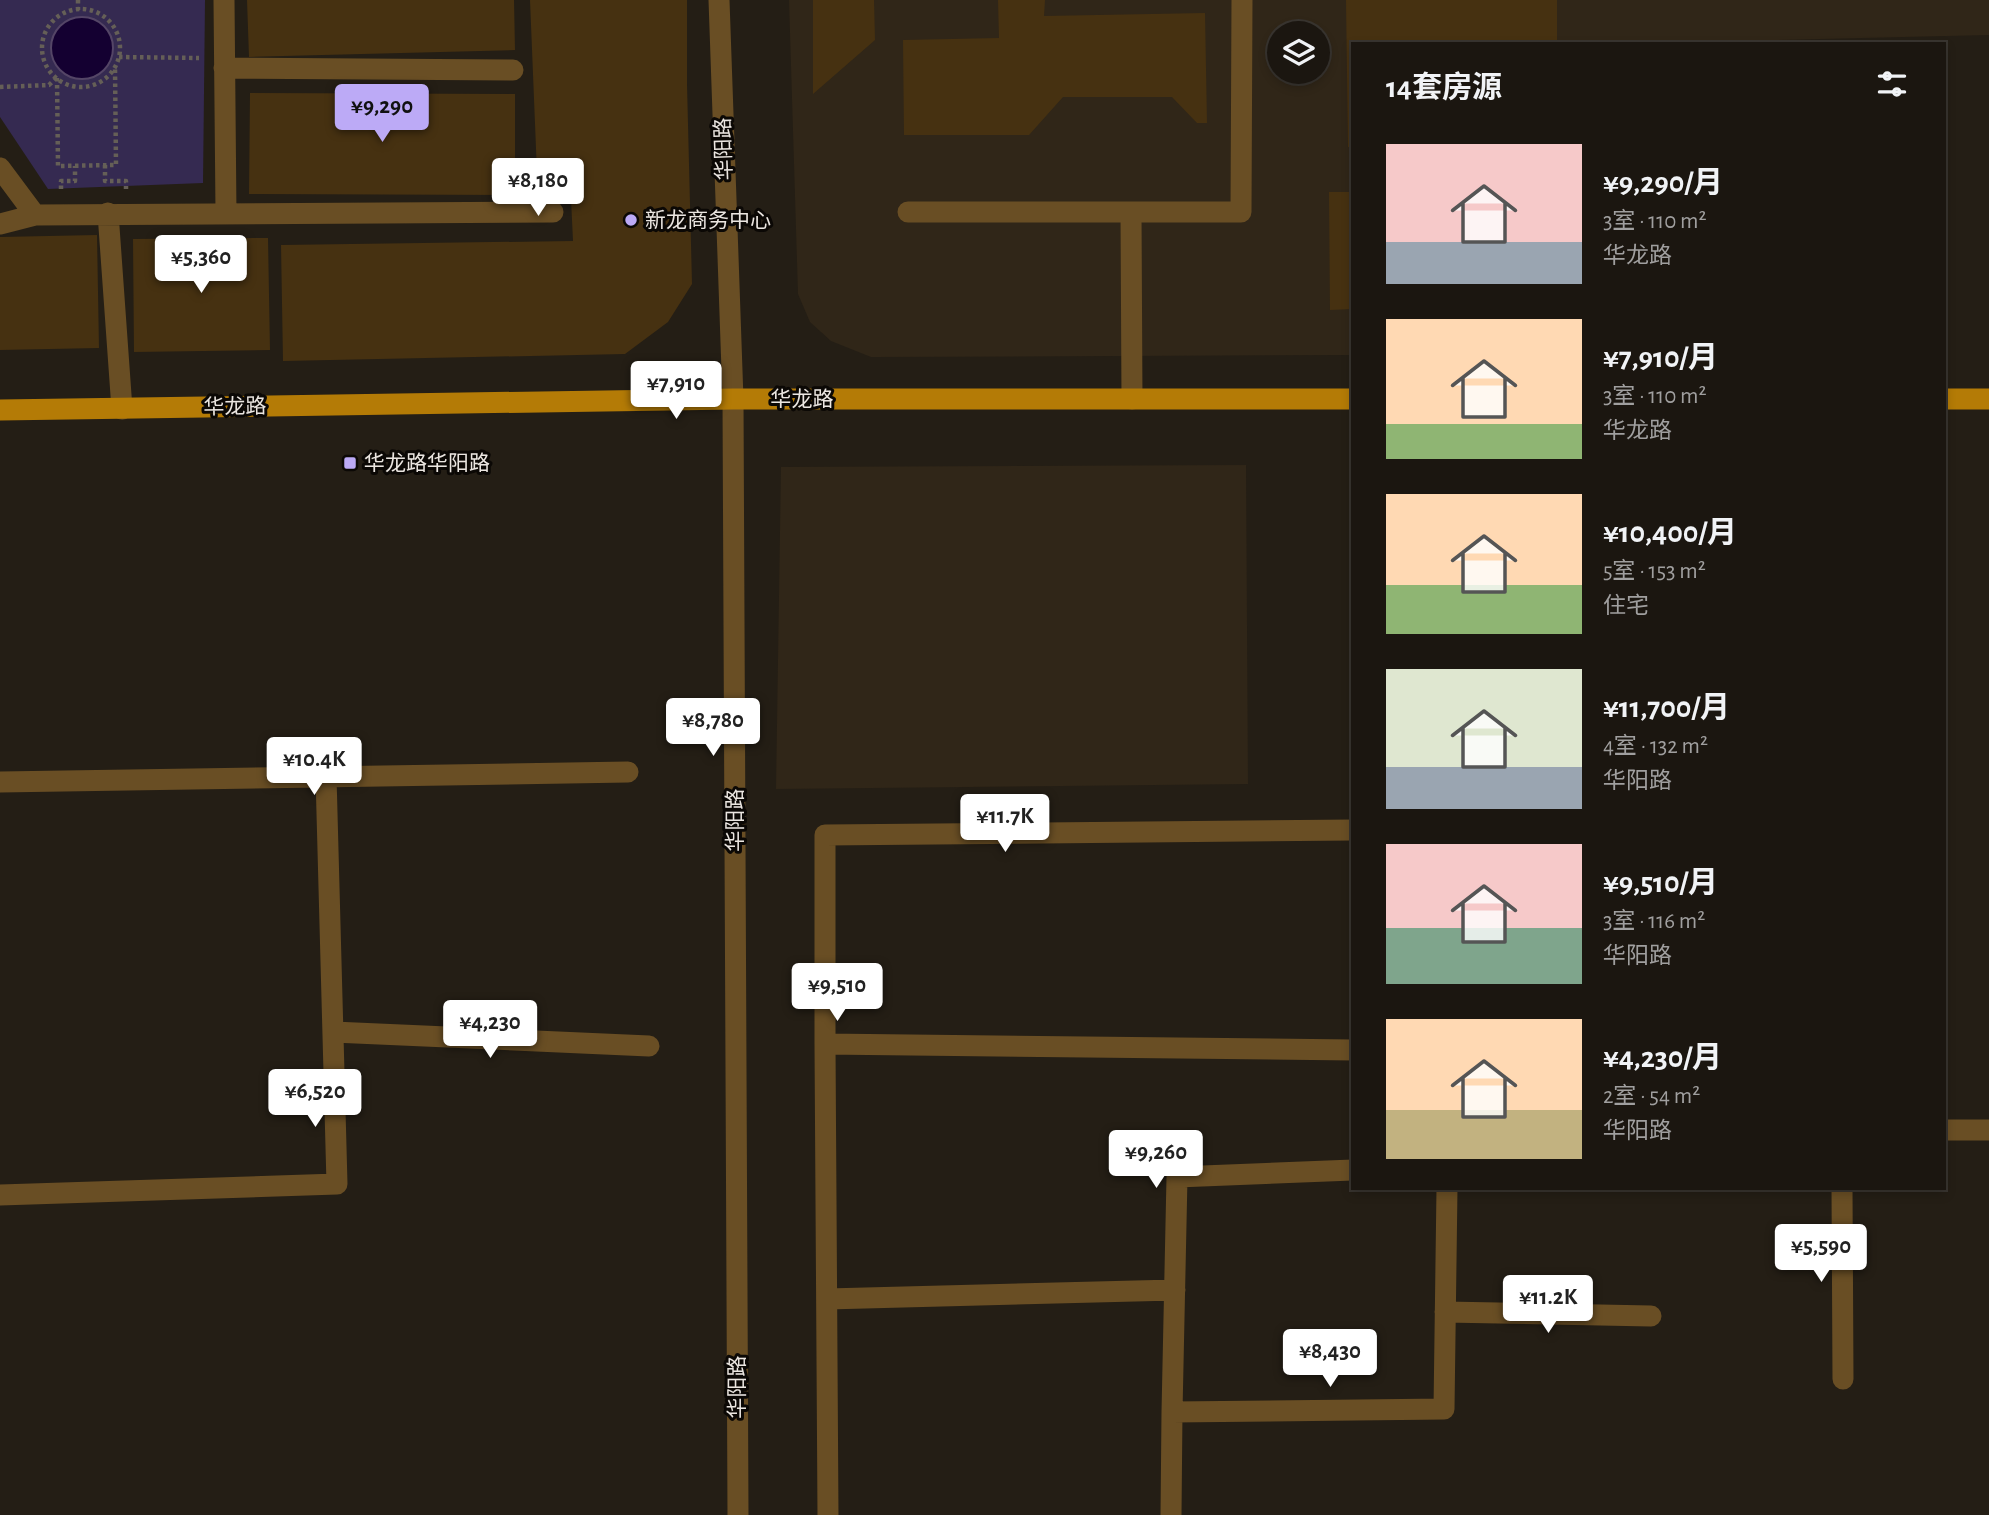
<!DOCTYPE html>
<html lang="zh">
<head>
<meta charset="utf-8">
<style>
  :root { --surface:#1b1610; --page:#28231e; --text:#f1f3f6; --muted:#a09f9f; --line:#393530; --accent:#bcaaf6 }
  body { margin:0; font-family:"Alegreya Sans","Noto Sans SC",sans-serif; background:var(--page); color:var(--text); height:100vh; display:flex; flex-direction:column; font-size:26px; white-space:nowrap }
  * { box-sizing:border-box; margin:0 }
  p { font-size:23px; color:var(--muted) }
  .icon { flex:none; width:38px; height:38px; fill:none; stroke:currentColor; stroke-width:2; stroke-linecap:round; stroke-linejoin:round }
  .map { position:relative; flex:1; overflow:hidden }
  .side { position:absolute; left:1351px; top:42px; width:595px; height:1148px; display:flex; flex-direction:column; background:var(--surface); border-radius:0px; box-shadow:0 4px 10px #0003,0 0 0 2px var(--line) }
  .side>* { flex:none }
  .controls { position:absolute; left:1267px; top:21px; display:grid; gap:14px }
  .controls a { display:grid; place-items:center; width:63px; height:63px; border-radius:50%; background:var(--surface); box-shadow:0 4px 10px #0003,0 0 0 2px var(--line); font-size:35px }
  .price { position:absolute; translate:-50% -60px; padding:0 16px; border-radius:7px; background:#fff; color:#222; font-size:23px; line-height:46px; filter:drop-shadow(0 2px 4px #0008) }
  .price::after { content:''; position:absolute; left:50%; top:42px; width:21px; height:16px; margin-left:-10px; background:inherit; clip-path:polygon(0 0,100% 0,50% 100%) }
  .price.selected { background:var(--accent); color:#111 }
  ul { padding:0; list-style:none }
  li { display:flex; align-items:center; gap:21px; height:175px; padding:0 35px }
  li span { display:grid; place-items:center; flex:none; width:196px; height:140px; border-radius:0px; color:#555 }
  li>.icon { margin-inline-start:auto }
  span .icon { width:84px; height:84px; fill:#fffc; stroke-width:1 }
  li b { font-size:30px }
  h2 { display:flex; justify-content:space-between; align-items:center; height:84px; padding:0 35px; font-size:30px }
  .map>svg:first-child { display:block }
  .built { fill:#302618; fill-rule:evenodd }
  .green { fill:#352a51 }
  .water { fill:#140031; stroke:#544566; stroke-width:2 }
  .building { fill:#463111 }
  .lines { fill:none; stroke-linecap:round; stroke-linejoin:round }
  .path { stroke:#655f57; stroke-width:4.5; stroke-dasharray:3.5 3.5; stroke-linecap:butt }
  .minor { stroke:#694e24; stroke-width:21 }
  .major { stroke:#b47b06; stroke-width:21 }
  .poi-dot { fill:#bcaaf6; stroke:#0b0805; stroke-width:2.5 }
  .labels { text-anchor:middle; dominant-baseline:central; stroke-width:6; stroke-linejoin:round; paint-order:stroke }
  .street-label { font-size:21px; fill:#ebe6e1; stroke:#0b0805 }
  .poi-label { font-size:21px; fill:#ebe6e1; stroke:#0b0805; text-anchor:start }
</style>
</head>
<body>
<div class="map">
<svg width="1989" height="1515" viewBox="0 0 1989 1515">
  <rect width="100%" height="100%" fill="#241e15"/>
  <path class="built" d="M789 0H1989V35L1616 44H1353V355L871 357 831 341 810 322 798 294ZM1279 33H1318V72H1279Z
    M1246 465 1248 784 776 789 781 467Z"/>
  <path class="green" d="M0 0H205L203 183 48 189 0 117Z"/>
  <path class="water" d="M51 48a31 31 0 1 1 62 0a31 31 0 1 1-62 0Z"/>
  <path class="building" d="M247 0H514L515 50 249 57Z
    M530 0H687V84L692 284 668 322 625 354 283 361 281 245 573 241 571 199 538 198Z
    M813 0H874L875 40 813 94Z
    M998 0H1045L1044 16 1205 13 1207 123H1197L1172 97H1063L1029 135H904L903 40 999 38Z
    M1346 0H1557V44H1353V147H1348Z
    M250 93 515 94V195L249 194Z
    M1329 192H1353V309L1330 310Z
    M97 235 99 348 0 350V237Z
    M268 238 270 350 134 352 133 239Z"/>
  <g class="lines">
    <path class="path" d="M78 0V10
      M42 48a39 39 0 1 1 78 0a39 39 0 1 1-78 0Z
      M119 57 199 58
      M57 78 58 166 116 165 115 68
      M0 87 49 85 56 78
      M105 165V181H126V189
      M61 189V181H75V166"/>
    <path class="minor" d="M224 0 226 213
      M719 0 733 399 738 1515
      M224 68 513 70
      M0 168 35 215 553 212
      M908 212H1241L1242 0
      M1131 212 1132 399
      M108 213 122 409
      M0 224 35 215
      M0 782 628 772
      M333 1032 649 1046
      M825 1044V835L1353 830
      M1944 1130H1989
      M1842 1188 1843 1379
      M0 1195 337 1184 326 776
      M827 1299 1175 1290
      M1445 1312 1651 1316
      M1172 1412 1177 1177 1353 1170
      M828 1515 825 1044 1353 1050
      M1171 1515 1172 1412 1444 1409 1447 1188"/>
    <path class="major" d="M1944 399H1989
      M0 410 733 399H1353"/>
  </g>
  <g class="poi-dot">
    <circle cx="631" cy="220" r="7"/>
    <rect x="343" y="456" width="14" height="14" rx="3.5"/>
  </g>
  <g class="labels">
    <g class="street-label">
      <text transform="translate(724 149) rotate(-92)">华阳路</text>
      <text x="802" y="399">华龙路</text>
      <text transform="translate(235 407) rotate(-1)">华龙路</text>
      <text transform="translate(735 820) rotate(-90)">华阳路</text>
      <text transform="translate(737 1387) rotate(-90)">华阳路</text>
    </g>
    <g class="poi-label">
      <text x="645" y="220">新龙商务中心</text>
      <text x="364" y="463">华龙路华阳路</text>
    </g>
  </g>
</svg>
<div class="controls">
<a><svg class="icon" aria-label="layers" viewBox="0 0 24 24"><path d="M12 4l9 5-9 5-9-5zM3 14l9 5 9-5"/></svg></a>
</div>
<b class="price selected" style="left:382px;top:144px">¥9,290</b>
<b class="price" style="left:538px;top:218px">¥8,180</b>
<b class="price" style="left:201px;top:295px">¥5,360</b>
<b class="price" style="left:676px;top:421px">¥7,910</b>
<b class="price" style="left:713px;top:758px">¥8,780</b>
<b class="price" style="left:314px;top:797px">¥10.4K</b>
<b class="price" style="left:1005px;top:854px">¥11.7K</b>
<b class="price" style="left:837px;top:1023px">¥9,510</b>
<b class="price" style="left:490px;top:1060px">¥4,230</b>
<b class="price" style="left:315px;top:1129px">¥6,520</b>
<b class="price" style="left:1156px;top:1190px">¥9,260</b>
<b class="price" style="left:1821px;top:1284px">¥5,590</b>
<b class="price" style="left:1548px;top:1335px">¥11.2K</b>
<b class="price" style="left:1330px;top:1389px">¥8,430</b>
<section class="side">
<h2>14套房源<svg class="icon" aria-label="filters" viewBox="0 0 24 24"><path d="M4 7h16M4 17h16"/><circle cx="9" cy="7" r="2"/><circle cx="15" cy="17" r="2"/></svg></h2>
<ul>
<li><span style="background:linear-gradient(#f6c9c9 70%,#9aa5b1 0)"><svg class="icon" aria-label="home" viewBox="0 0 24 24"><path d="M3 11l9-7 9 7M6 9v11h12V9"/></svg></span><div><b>¥9,290/月</b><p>3室 · 110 m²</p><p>华龙路</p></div></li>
<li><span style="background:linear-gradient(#ffd9b3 75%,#8fb573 0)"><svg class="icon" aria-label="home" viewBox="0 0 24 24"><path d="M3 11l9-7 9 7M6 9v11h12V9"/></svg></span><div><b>¥7,910/月</b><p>3室 · 110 m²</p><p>华龙路</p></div></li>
<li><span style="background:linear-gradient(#ffd9b3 65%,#8fb573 0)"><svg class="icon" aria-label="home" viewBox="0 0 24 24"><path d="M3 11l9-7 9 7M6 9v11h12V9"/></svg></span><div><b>¥10,400/月</b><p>5室 · 153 m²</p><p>住宅</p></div></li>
<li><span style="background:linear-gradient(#dfe7d0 70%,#9aa5b1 0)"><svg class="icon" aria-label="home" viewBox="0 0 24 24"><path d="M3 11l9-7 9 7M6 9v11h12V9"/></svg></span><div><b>¥11,700/月</b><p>4室 · 132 m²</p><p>华阳路</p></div></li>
<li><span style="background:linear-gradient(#f6c9c9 60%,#7fa58c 0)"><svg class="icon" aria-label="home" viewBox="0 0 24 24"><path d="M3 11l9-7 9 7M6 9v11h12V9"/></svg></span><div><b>¥9,510/月</b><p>3室 · 116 m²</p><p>华阳路</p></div></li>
<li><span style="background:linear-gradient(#ffd9b3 65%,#c2b280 0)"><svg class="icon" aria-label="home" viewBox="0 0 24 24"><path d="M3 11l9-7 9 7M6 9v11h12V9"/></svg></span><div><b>¥4,230/月</b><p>2室 · 54 m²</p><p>华阳路</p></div></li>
</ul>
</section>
</div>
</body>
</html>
